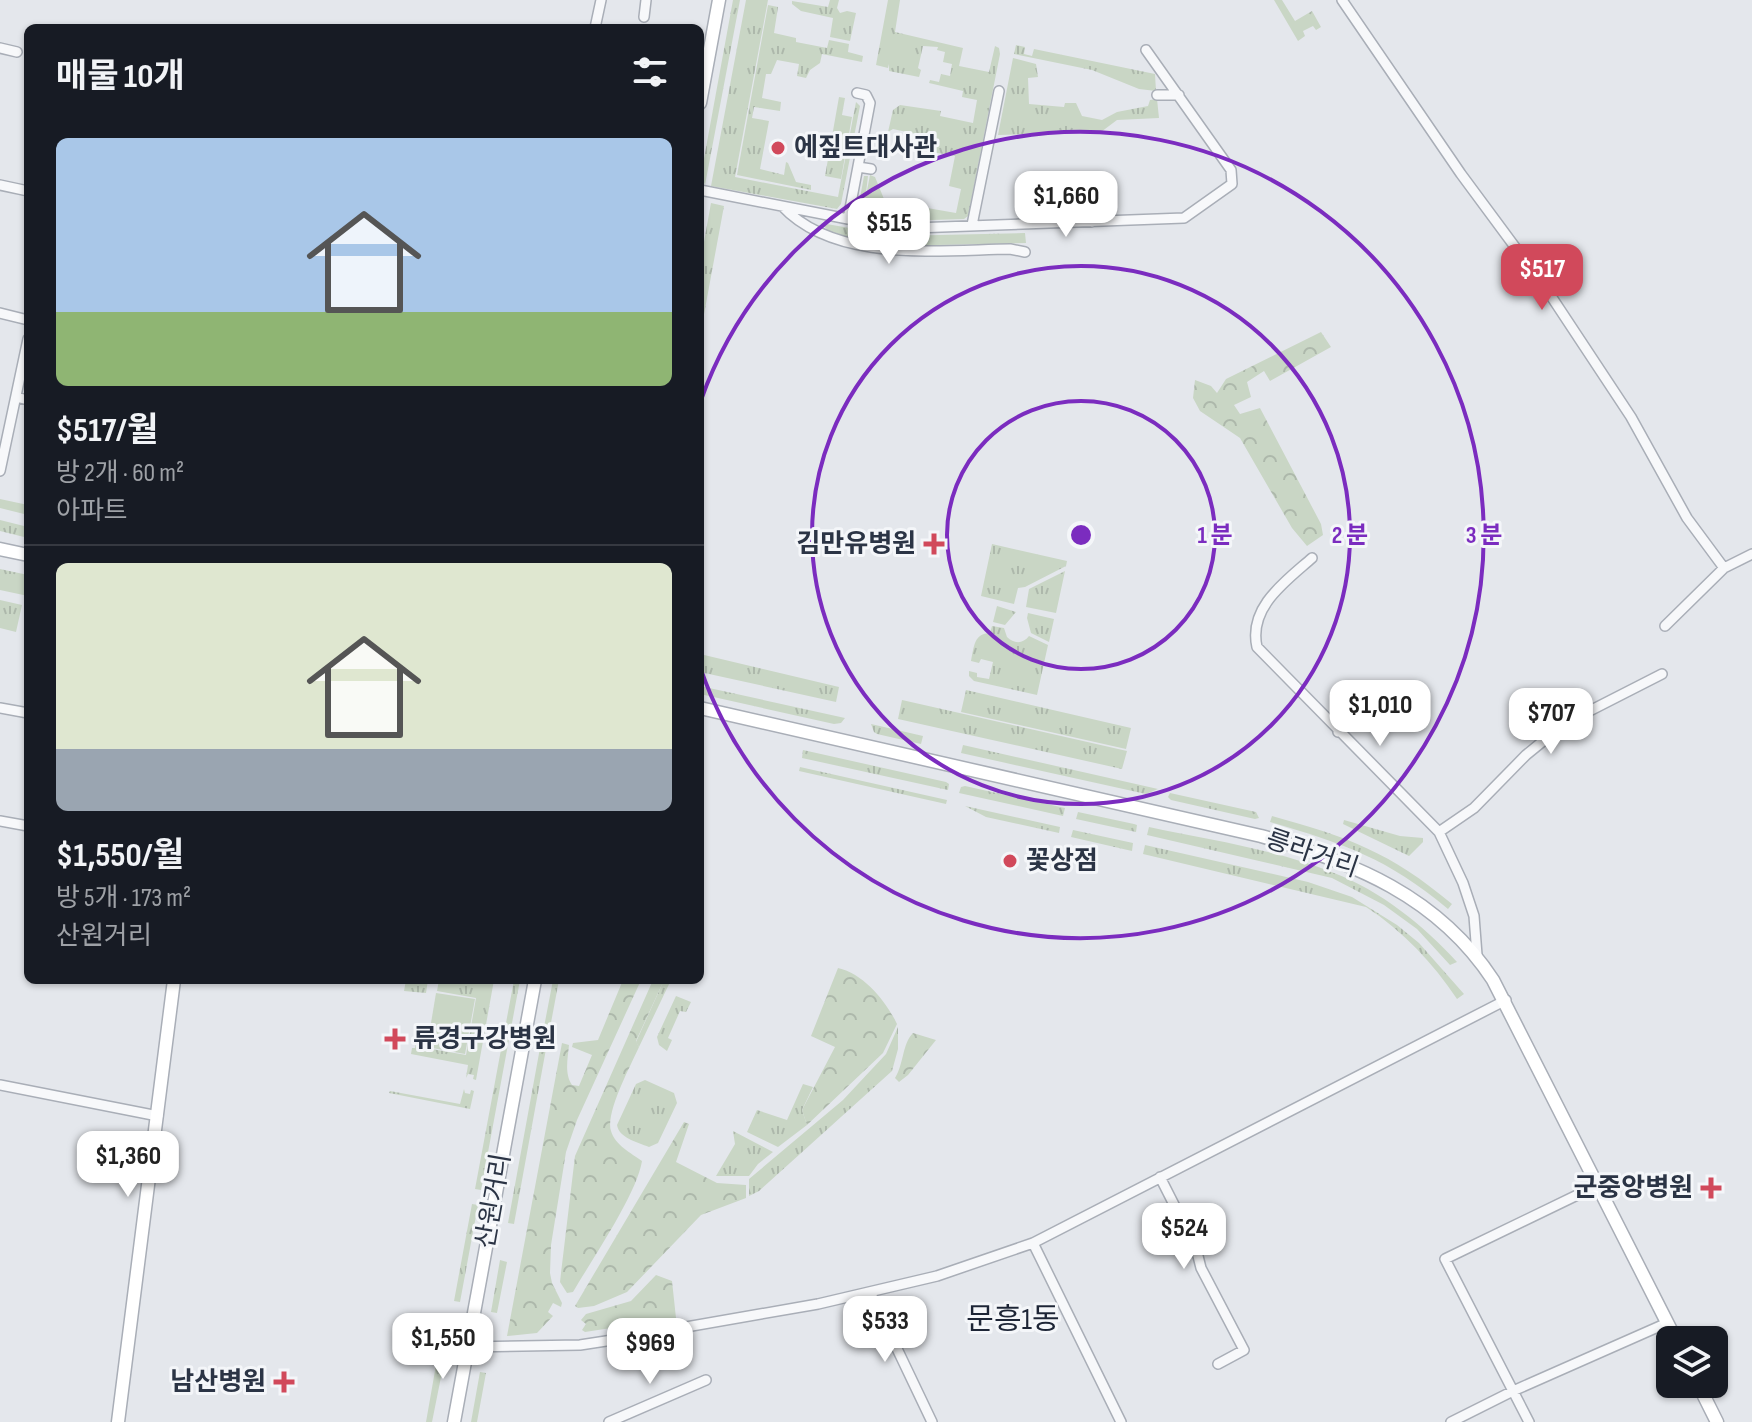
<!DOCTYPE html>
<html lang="ko">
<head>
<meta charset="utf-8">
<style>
  :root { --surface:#171b24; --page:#242831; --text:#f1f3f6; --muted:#9ea1a6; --line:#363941; --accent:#d1495b }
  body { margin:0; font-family:"Sofia Sans Condensed","Noto Sans KR",sans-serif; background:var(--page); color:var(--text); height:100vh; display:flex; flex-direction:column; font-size:30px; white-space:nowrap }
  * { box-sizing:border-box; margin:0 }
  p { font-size:26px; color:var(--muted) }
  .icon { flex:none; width:44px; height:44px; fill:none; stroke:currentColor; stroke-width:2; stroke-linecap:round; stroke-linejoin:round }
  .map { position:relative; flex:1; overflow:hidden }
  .drawer { position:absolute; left:24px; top:24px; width:680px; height:960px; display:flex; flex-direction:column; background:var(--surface); border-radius:12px; box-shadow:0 2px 6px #0004 }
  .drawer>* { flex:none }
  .fabs { position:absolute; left:1656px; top:1326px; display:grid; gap:16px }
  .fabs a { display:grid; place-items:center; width:72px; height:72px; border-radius:12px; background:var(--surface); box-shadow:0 2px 6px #0004; font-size:40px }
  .price { position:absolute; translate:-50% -68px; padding:0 18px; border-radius:16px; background:#fff; color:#222; font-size:26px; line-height:52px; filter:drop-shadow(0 2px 4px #0008) }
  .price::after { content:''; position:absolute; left:50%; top:48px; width:24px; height:18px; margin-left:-12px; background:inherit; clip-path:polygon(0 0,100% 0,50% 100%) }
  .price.selected { background:var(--accent); color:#fff }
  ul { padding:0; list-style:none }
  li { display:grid; align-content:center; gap:16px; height:424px; padding:0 32px }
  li+li { border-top:2px solid var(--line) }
  li span { display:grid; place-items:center; height:248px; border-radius:12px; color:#555 }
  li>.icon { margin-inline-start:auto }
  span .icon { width:144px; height:144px; fill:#fffc; stroke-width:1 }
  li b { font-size:34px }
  h2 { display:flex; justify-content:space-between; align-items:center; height:96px; padding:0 32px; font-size:34px }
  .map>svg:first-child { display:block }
  .grass { fill:url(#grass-tufts) }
  .forest { fill:url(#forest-crowns) }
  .garden { fill:#c9d6c5 }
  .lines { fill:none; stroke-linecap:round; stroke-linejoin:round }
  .street-casing { stroke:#a9aeb7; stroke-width:12 }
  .secondary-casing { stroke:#a9aeb7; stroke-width:15 }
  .street { stroke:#f7f8fa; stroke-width:9 }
  .secondary { stroke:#fff; stroke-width:12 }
  .ring { fill:none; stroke:#7b2cbf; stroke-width:4 }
  .poi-dot { fill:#d1495b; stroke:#f4f6f9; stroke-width:3 }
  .labels { text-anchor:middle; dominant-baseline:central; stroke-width:6; stroke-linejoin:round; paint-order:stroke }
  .poi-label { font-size:26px; font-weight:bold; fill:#2b3445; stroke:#f4f6f9; text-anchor:start }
  .street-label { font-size:26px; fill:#2b3445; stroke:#f4f6f9 }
  .quarter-label { font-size:30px; fill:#1d2536; stroke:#f4f6f9 }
  .centre { fill:#7b2cbf; stroke:#f4f6f9; stroke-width:4 }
  .ring-label { font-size:24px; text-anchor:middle; font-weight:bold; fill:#7b2cbf; stroke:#f4f6f9; stroke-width:6; stroke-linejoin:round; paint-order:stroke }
</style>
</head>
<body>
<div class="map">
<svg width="1752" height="1422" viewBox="0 0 1752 1422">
  <defs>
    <pattern id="grass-tufts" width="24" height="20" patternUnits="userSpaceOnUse" patternTransform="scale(2)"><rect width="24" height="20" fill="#c9d6c5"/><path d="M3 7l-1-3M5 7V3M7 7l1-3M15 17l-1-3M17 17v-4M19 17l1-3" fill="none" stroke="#adb8ab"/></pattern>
    <pattern id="forest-crowns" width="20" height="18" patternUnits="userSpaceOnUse" patternTransform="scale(2)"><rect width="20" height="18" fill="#c9d6c5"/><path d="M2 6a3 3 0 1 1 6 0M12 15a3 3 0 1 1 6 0" fill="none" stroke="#adb8ab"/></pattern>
  </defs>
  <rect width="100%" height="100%" fill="#e4e7ec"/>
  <path class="grass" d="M733 0H740L705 185 701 175Z
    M746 0H768L735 177 838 197 856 102 860 106 841 204 837 209 711 186Z
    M830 0H839L837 8 840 13 847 11 856 13 850 41 830 37 833 18 801 11 792 4V1L828 7Z
    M888 0H900L895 32 963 48 959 66 989 72 995 46 999 48 1000 54 968 216 964 219 900 221 862 213 858 209 864 176H868L865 201 870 175 875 177 884 199 887 201 956 213 961 189 949 186 955 156 932 152 934 138 893 129 888 132 893 110 900 105 941 111 940 116 973 123 977 100 962 97 963 91 929 83 930 80 939 82 941 74 950 76 952 64 943 62 945 52 937 50 938 47 923 46 918 68 921 70 919 77 889 71V64L888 68 876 65Z
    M1274 0H1282L1295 21 1312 11 1321 27 1316 30 1313 26 1303 31 1305 36 1298 41Z
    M768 5 778 7 774 33 796 38V42L827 48 829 40 849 44 848 52 863 56 862 62 822 54 820 63 810 70 806 78 797 76 799 64 777 60 771 74H766L762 98 781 102 780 111 754 107 752 118 769 121 760 169 784 175 786 162 788 163 796 182 811 185V190L737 175Z
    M1016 45 1025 47 1024 54 1032 56 1034 49 1155 74 1156 91 1139 89 1092 70 1014 54Z
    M1013 58 1036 64 1038 77 1028 78 1029 104 1064 107 1065 103H1076L1082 116 1102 120 1117 112 1148 106 1150 100 1157 99 1159 118 1117 120 1101 132 998 135Z
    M839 97 845 98 842 115 852 117 841 179 825 176Z
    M711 203 724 206 700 336V264Z
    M821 223 895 236 1025 233 1026 243 890 246 833 236Z
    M0 499 28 505V515L0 508Z
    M0 520 28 527V538L0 531Z
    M992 544 1067 561 1066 566 1025 587 1018 588 1014 604 981 596Z
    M0 569 28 575V596L0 590Z
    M1065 571 1056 613 1026 607 1029 589Z
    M0 600 22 605 16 632 0 628Z
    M997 606 1016 612 1005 625 993 622Z
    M1028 613 1054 619 1049 642 1031 633 1027 618Z
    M992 626 1004 628 1007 637C1014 644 1023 644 1029 636L1048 645 1037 695 974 681 969 676V671L977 673V677L989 679 993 662 981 659 979 663 971 661C974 647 974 633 990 633Z
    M700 654 839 687 836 702 700 672Z
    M700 686 845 718 841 723 834 724 700 694Z
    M966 690 1131 728 1126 749 961 712Z
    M902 700 1127 751 1122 769 898 719Z
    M871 724 923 736 921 744 877 734 874 732Z
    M963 745 1158 789 1146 794 961 753Z
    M803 750 946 782 949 784 948 790 802 758Z
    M800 767 947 800 946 804 799 771Z
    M965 786 1065 808 1063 816 959 793 961 787Z
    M1170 793 1256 812 1259 818 1255 819 1171 800 1168 797Z
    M965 806 1060 827 1059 833 986 817Z
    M1078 812 1134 824 1137 825 1136 832 1076 819Z
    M1272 816C1348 837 1390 852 1452 904L1448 909C1387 858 1345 844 1270 822Z
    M1344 820 1400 836 1423 838V842L1409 856 1343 824Z
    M1149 827C1210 840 1275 849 1334 873 1381 891 1423 925 1457 962L1450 965 1417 929 1384 905 1332 878 1147 835Z
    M1073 830 1133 843 1132 851 1071 837Z
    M1145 845 1308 882 1352 897 1397 925 1419 943 1464 994 1457 999C1433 963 1403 931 1366 907L1143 854Z
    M406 980H428L426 993 404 991Z
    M439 980H494L476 1080 473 1079 474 1075 468 1074 466 1078 468 1065 411 1054 412 1048H415L416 1043 413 1042 416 1023 430 1026 426 1048 466 1055 476 998 437 991Z
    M514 980H520L481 1190 475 1189Z
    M553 980H559L550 1028 544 1027Z
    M664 980H671L639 1047 636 1042Z
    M676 996 691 1002 686 1012 680 1011 668 1038 672 1040 667 1051 659 1045 657 1037Z
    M898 1027V1049L892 1071 759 1191 749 1196V1179L843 1100 886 1054Z
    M542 1037 548 1038 514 1224 508 1223Z
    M645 1080 674 1093 677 1103 658 1143 649 1147C637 1142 619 1138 617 1125L636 1084Z
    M803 1084 813 1087 802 1110 807 1125 778 1147 747 1132 757 1110 787 1120Z
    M464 1089 465 1093 470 1094 471 1090 474 1091 470 1109 389 1093 390 1091 460 1104Z
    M733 1131 773 1152 758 1164 749 1176H716L735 1144Z
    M472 1204 478 1205 460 1302 454 1301Z
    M500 1260 507 1262 497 1313 491 1312Z
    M436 1365 443 1367 432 1422H426Z
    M480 1372 486 1373 477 1422H471Z"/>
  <path class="forest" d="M1321 332 1331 347 1270 381 1264 371 1247 382 1251 397 1234 405 1240 414 1260 408 1321 524 1323 535 1307 546 1292 528 1240 438 1200 411 1193 398 1195 380 1211 386 1217 393 1226 379Z
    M838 968C864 974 886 1001 897 1024L883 1053 807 1125 802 1110 835 1047 811 1036Z
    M623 980H641L577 1120 566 1152 551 1245 550 1273 552 1283 562 1303 561 1307 553 1303 548 1312 553 1316 537 1333 507 1336 562 1043 569 1045C568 1058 564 1073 572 1085L579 1086 592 1055 572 1047 573 1043 598 1040Z
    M653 980H664L636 1041 639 1047C631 1065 605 1113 611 1131 615 1145 631 1153 642 1161 637 1194 591 1261 573 1292L567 1293 560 1282 561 1273 575 1156Z
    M913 1033 936 1040 908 1075 899 1082 895 1078C904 1064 902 1044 913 1033Z
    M684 1122 689 1124 676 1162 717 1183 746 1185V1198L701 1215 627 1292 594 1306 578 1308 575 1306Z
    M656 1275 672 1281 676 1318 585 1332 582 1330 586 1324 581 1320 586 1314 631 1301Z"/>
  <path class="garden" d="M436 993 475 999 465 1054 427 1047Z"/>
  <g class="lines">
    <defs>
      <path id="street" d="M1342 0 1461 174 1549 293 1631 417 1687 518 1724 568 1665 626
        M644 17 646 0
        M595 28 601 0
        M0 48 17 52
        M1157 95H1179
        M858 167 871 169
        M0 185 28 191
        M700 190 848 219 914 228 1184 218 1232 184 1231 170 1146 50
        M782 206C835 263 938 250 1010 249L1025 252
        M848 219 870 103 866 95 857 93
        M1092 222 1093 210
        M972 225 999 91
        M0 313 28 320
        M16 397 28 400
        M0 471 28 339
        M1312 558C1286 581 1248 607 1257 647L1439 832 1463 883 1474 916 1477 955
        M1724 568 1752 554
        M0 708 28 713
        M1338 732 1372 705 1411 687
        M0 821 28 826
        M1439 832 1474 808 1526 755 1564 724 1662 674
        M0 1085 158 1116
        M1160 1177 1196 1248 1201 1268 1244 1350 1218 1364
        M1033 1243 1121 1422
        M870 1292 932 1422
        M468 1347 580 1345 606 1341 818 1304 937 1276 1033 1243 1506 1000
        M609 1422 706 1380
        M1451 1422 1513 1391 1667 1323
        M1529 1422 1445 1259 1598 1185"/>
      <path id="secondary" d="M700 103 719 0
        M0 549 28 555
        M700 708 1261 836C1353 862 1438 896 1493 980L1676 1340
        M1698 1384 1717 1422
        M118 1422 174 980
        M454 1422 535 980"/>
    </defs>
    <use href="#street" class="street-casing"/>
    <use href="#secondary" class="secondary-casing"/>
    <use href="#street" class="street"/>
    <use href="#secondary" class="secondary"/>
  </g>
  <g class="ring">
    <circle cx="1081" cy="535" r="134"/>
    <circle cx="1081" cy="535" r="269"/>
    <path d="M701 400A403 403 0 1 1 701 670"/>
  </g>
  <g class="poi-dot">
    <circle cx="778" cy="148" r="8"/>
    <path d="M930 532h8v8h8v8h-8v8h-8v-8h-8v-8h8z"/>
    <circle cx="1010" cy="861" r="8"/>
    <path d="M391 1027h8v8h8v8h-8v8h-8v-8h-8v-8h8z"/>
    <path d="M1707 1176h8v8h8v8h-8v8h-8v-8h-8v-8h8z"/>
    <path d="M280 1370h8v8h8v8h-8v8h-8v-8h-8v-8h8z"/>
  </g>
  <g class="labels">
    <g class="poi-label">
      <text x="794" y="148">에짚트대사관</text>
      <text x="916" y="544" text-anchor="end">김만유병원</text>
      <text x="1026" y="861">꽃상점</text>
      <text x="413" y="1039">류경구강병원</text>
      <text x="1693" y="1188" text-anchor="end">군중앙병원</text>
      <text x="266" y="1382" text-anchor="end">남산병원</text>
    </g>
    <g class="street-label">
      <text transform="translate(1312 854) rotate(19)">릉라거리</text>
      <text transform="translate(494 1201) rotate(-80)">산원거리</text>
    </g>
    <g class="quarter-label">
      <text x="1013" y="1320">문흥1동</text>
    </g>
  </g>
  <circle cx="1081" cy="535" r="12" class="centre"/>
  <g class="ring-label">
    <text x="1215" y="543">1 분</text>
    <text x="1350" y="543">2 분</text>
    <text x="1484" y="543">3 분</text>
  </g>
</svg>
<div class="fabs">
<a><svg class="icon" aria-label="layers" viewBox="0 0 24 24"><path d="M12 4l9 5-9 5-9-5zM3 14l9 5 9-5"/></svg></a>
</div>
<b class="price" style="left:1066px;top:239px">$1,660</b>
<b class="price" style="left:889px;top:266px">$515</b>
<b class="price selected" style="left:1542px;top:312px">$517</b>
<b class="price" style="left:1380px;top:748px">$1,010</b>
<b class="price" style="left:1551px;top:756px">$707</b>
<b class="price" style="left:128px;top:1199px">$1,360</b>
<b class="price" style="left:1184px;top:1271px">$524</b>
<b class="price" style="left:885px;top:1364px">$533</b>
<b class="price" style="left:443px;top:1381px">$1,550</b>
<b class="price" style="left:650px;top:1386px">$969</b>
<section class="drawer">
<h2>매물 10개<svg class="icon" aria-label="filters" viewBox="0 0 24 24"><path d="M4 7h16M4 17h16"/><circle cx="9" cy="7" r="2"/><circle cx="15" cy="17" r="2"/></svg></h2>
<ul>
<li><span style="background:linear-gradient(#a9c7e8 70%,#8fb573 0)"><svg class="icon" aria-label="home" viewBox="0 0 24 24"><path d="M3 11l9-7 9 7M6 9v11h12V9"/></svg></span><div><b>$517/월</b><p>방 2개 · 60 m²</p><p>아파트</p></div></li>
<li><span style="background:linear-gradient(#dfe7d0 75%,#9aa5b1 0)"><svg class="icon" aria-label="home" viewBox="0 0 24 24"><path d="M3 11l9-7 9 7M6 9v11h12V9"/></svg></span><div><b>$1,550/월</b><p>방 5개 · 173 m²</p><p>산원거리</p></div></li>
</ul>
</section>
</div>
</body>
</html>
